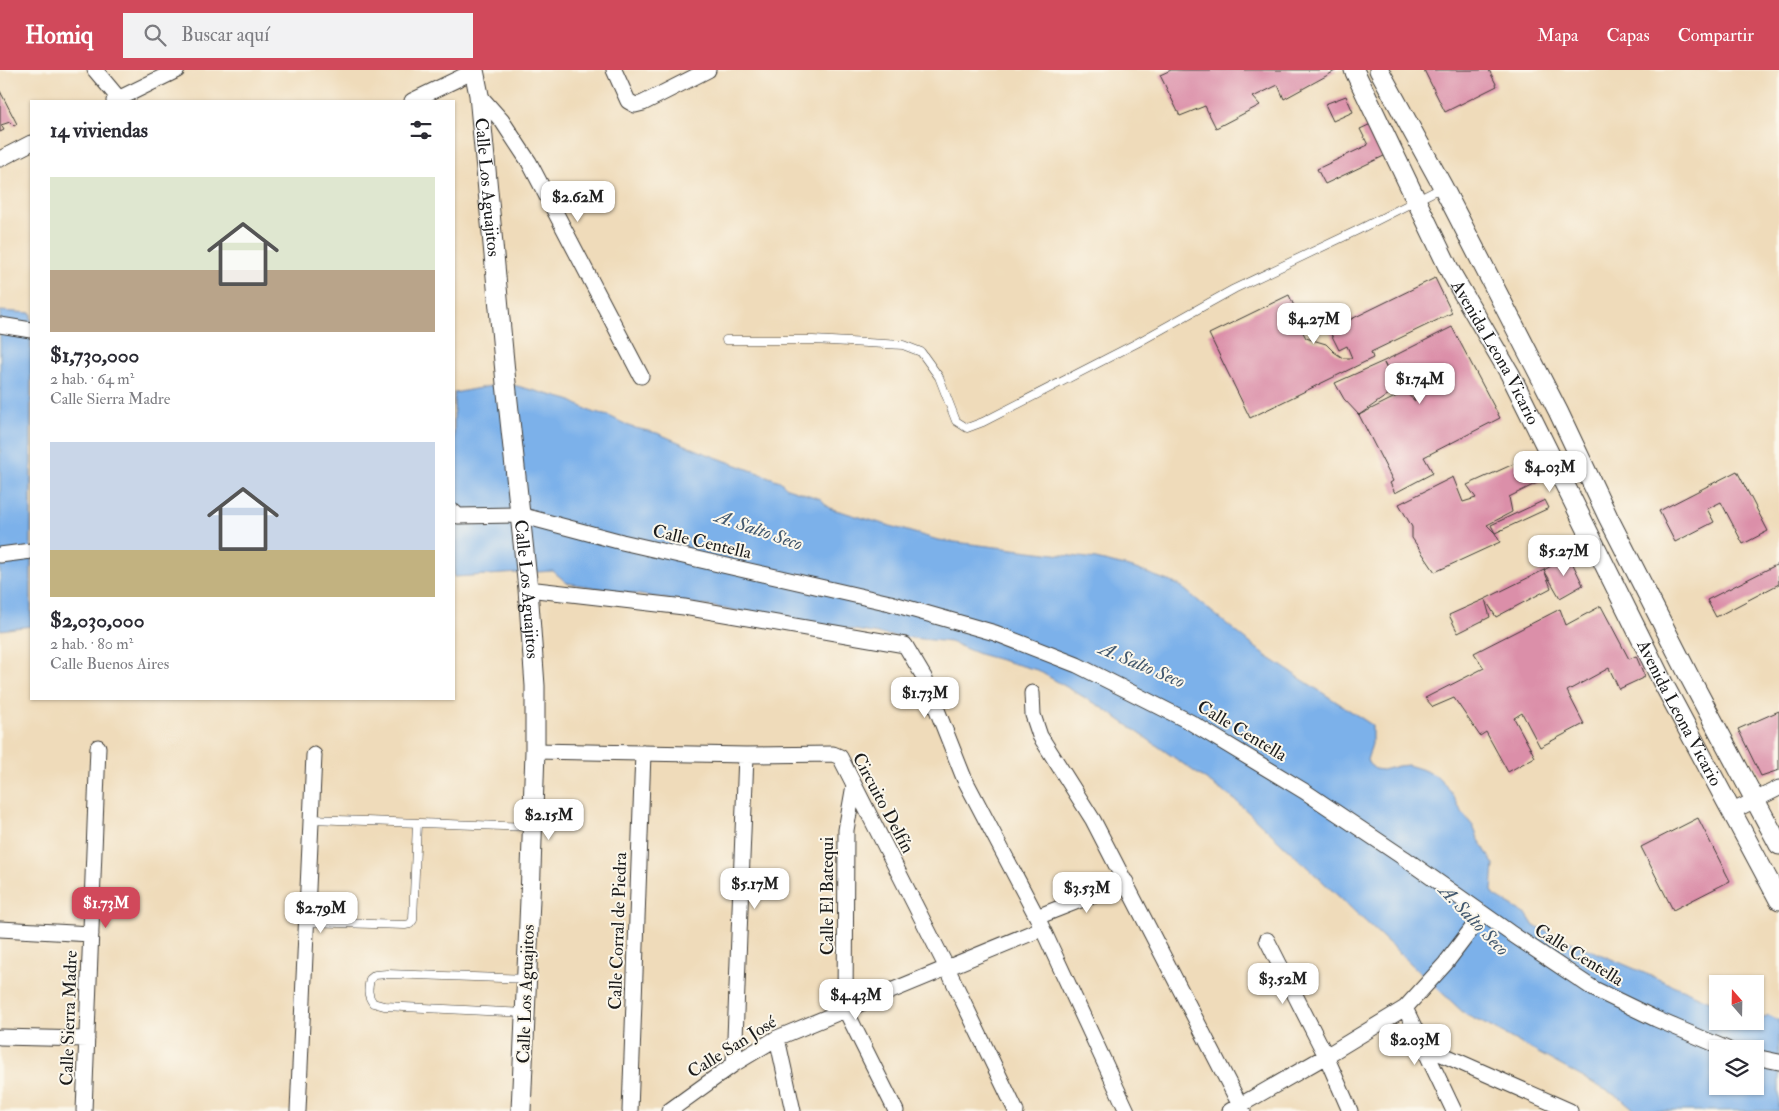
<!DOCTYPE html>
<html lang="es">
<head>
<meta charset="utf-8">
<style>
  :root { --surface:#fff; --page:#f2f2f3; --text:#2b2b33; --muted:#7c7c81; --accent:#d1495b }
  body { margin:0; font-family:"IM FELL Double Pica",serif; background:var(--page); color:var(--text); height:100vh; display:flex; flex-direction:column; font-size:19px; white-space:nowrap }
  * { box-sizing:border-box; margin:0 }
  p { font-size:16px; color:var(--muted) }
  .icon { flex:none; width:28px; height:28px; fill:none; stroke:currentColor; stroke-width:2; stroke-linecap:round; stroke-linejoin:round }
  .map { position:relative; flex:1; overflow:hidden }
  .sheet { position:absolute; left:30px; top:30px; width:425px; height:600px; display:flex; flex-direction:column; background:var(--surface); border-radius:0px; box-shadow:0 1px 4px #0004 }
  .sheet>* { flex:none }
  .needle { width:32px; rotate:340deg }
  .buttons { position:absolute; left:1709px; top:905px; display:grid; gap:10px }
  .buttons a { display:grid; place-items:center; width:55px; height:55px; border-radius:0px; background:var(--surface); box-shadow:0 1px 4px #0004; font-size:25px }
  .price { position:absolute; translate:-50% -42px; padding:0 11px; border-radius:10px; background:#fff; color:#222; font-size:16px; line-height:32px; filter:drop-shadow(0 1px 2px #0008) }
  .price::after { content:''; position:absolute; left:50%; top:30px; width:15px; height:11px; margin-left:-8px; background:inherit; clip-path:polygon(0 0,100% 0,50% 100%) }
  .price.selected { background:var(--accent); color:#fff }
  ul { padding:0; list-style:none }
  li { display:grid; align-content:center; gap:10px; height:265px; padding:0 20px }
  li span { display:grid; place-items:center; height:155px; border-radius:0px; color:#555 }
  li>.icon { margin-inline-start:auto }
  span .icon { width:90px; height:90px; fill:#fffc; stroke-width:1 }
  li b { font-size:21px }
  h2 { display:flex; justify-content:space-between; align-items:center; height:60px; padding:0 20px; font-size:21px }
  header { display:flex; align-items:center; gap:30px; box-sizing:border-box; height:70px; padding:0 25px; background:var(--accent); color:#fff }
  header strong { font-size:24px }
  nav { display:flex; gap:28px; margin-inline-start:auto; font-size:18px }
  .search { width:350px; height:45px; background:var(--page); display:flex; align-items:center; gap:12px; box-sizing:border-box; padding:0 18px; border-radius:0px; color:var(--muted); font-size:19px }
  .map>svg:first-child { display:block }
  .water { fill:#7cb1ea; stroke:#4c6683; fill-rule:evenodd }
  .building { fill:#db8fa9 }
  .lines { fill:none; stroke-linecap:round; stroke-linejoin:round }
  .service-casing { stroke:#3c3934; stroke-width:9 }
  .minor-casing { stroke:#3c3934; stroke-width:17 }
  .tertiary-casing { stroke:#3c3934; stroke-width:21 }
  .service { stroke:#fff; stroke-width:8 }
  .minor { stroke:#fff; stroke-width:15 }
  .tertiary { stroke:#fff; stroke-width:19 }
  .labels { text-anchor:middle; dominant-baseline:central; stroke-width:4; stroke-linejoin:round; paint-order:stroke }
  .street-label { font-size:18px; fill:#1c1c1c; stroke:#fbf7ec }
  .water-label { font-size:19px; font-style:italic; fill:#42586e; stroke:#fbf7ec }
</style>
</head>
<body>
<header>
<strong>Homiq</strong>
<div class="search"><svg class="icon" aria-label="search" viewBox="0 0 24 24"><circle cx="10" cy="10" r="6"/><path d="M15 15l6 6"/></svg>Buscar aquí</div>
<nav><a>Mapa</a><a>Capas</a><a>Compartir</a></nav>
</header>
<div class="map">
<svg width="1779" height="1041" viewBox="0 0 1779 1041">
  <rect width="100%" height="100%" fill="#fbf7ec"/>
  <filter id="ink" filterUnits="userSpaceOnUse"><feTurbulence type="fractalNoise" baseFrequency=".02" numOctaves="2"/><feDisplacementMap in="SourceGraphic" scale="10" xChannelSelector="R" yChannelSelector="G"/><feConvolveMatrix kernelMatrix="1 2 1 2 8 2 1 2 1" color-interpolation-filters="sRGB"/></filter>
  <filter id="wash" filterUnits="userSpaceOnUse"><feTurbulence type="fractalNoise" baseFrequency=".0096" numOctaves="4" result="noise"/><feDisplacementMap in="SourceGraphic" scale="20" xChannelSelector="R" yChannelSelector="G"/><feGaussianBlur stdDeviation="1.12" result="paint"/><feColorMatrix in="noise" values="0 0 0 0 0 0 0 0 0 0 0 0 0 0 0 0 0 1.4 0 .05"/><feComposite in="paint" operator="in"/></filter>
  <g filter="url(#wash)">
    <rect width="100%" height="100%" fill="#efdbba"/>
    <path class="water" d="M0 241 31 243V556L0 560Z
      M506 313 569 330 594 343 609 346 631 357 657 363 707 384 780 411 787 418 821 429 829 438 938 470 1096 489 1133 498 1179 515 1266 586 1372 655V674L1367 690 1369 694 1375 699 1382 700 1398 696 1408 695 1421 699 1435 705 1449 719 1464 745 1473 756 1478 768 1494 795 1492 821 1495 826 1527 845 1534 856 1717 934 1718 951H1755V945L1760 950 1768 945 1779 950V1041H1636L1622 1029 1489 956 1466 945 1235 730 1103 638 1037 600 979 584 950 572 885 565 567 513 553 501 454 507V323ZM1718 979H1755V1016H1718Z"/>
    <g id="blocks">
      <path class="building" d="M1171 0H1337L1284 29 1278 15 1253 27 1260 35 1216 58 1205 36 1180 46 1160 5Z
        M1424 0H1489L1497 16 1445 42Z
        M0 21 17 54 14 56 10 52 1 55 4 60 0 62Z
        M1346 26 1353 42 1333 51 1325 34Z
        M1371 54 1386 85 1325 114 1317 99 1368 75 1360 59Z
        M1435 208 1452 243 1371 282 1373 288 1250 348 1209 264 1289 225 1294 236 1291 240 1306 268 1326 274 1334 282 1343 288H1352L1347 276 1339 280 1329 260Z
        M1452 257 1500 348 1424 387 1433 403 1395 423 1390 413 1393 411 1359 345 1405 322 1415 331 1405 310 1396 315 1384 293 1396 319 1359 345 1344 329 1335 313 1384 291Z
        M1538 383 1542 394 1537 400 1545 409 1509 427 1512 442 1487 455 1495 463 1500 472 1435 502 1412 468V457L1399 434 1453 407 1463 432 1476 428 1467 415Z
        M1737 401 1768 461 1743 474 1721 432 1707 439 1714 452 1675 472 1659 441Z
        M1545 430 1549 438 1495 463 1491 455Z
        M1569 486 1583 515 1560 528 1544 500Z
        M1778 494 1779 514 1716 547 1707 530Z
        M1544 500 1551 518 1496 547 1485 529Z
        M1485 529 1490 547 1458 563 1449 545Z
        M1601 536 1629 589 1636 586 1645 607 1619 619 1609 598 1567 621 1584 654 1540 677 1522 643 1514 648 1535 687 1508 702 1486 662 1480 666 1454 628 1433 637 1425 628 1484 598 1474 583 1560 539 1566 555Z
        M1779 641V700L1761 706 1738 659Z
        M1698 748 1730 811 1673 840 1641 777Z"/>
    </g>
  </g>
  <g filter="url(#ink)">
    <use href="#blocks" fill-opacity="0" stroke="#3c3934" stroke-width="1"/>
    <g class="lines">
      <defs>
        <path id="service" d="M726 270H813L903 275 921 282 939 307 956 351 967 358 983 352 1137 273 1234 219 1356 161 1443 117
          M311 749 532 757
          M307 852 405 855 410 854 413 850 417 753
          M525 943 384 936 373 933C367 925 368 919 370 909L375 905 387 904 527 909"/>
        <path id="minor" d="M95 0 121 31
          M614 0 628 31 635 35 643 33 708 0
          M479 25 502 51 529 92 641 306
          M114 31 177 0
          M412 31 474 1
          M0 89 31 73
          M0 255 31 260
          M454 442 458 446 520 445 622 472 890 533 995 563 1077 595 1190 652 1304 721 1404 788 1509 862 1594 919 1656 949 1727 979
          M0 485 31 481
          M528 519 684 537 905 575 924 607 964 708 1037 847 1127 1041
          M1032 623 1033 645 1040 666 1093 750 1243 1041
          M535 681 746 685 833 684 840 687 947 898 1016 1041
          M854 715 846 760 845 939 896 1041
          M1733 741 1779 718
          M1037 847 1126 812
          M0 859 91 864
          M1267 870 1326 986 1350 1041
          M1405 938 1454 1041
          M0 967 87 969
          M777 968 793 1041
          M1421 975 1570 1041
          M1755 987 1779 992
          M734 994 746 685
          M84 1041 98 677
          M298 1041 314 685
          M630 1041 643 683
          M669 1041 734 994 777 968 1041 859
          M1230 1041 1326 986 1405 938 1445 894 1483 844"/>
        <g id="tertiary">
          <path id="s1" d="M474 0 479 25 506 313 528 519 535 616V681L530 829 521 1041"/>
          <path id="s2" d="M1354 0 1451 203 1510 304 1663 613 1779 830"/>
          <path d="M1379 0 1443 117 1558 341 1608 447 1688 604 1779 775"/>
        </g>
      </defs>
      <use href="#service" class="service-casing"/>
      <use href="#minor" class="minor-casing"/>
      <use href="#tertiary" class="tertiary-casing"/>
      <use href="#service" class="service"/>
      <use href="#minor" class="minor"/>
      <use href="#tertiary" class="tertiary"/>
    </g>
  </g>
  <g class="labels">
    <g class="street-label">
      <text stroke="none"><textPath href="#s1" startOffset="118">Calle Los Aguajitos</textPath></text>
      <text stroke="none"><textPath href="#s2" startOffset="316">Avenida Leona Vicario</textPath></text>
      <text transform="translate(702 472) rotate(13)">Calle Centella</text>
      <text stroke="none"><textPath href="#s1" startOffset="522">Calle Los Aguajitos</textPath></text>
      <text stroke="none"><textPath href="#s2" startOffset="721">Avenida Leona Vicario</textPath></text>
      <text transform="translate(1242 661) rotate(31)">Calle Centella</text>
      <text transform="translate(883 733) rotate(62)">Circuito Delfín</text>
      <text transform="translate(827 826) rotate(-90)">Calle El Batequi</text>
      <text transform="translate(618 861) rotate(-88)">Calle Corral de Piedra</text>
      <text transform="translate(1579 885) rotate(32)">Calle Centella</text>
      <text transform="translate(526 924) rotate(-88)">Calle Los Aguajitos</text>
      <text transform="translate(69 948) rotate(-88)">Calle Sierra Madre</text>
      <text transform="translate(732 977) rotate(-32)">Calle San José</text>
    </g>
    <g class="water-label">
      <text transform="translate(759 460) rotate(19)">A. Salto Seco</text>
      <text transform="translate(1142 595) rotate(23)">A. Salto Seco</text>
      <text transform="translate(1474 850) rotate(46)">A. Salto Seco</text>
    </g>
  </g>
</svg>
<div class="buttons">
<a><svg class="needle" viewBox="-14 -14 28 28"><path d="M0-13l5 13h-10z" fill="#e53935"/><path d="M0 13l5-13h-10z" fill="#7c7c81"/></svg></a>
<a><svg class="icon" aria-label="layers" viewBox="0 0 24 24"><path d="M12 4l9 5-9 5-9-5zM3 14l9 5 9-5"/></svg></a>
</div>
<b class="price" style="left:578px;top:153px">$2.62M</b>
<b class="price" style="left:1314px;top:275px">$4.27M</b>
<b class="price" style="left:1420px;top:335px">$1.74M</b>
<b class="price" style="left:1550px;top:423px">$4.03M</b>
<b class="price" style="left:1564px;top:507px">$5.27M</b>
<b class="price" style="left:925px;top:649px">$1.73M</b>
<b class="price" style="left:549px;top:771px">$2.15M</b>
<b class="price" style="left:755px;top:840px">$5.17M</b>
<b class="price" style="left:1087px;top:844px">$3.53M</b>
<b class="price selected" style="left:106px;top:859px">$1.73M</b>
<b class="price" style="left:321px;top:864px">$2.79M</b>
<b class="price" style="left:1283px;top:935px">$3.52M</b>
<b class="price" style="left:856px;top:951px">$4.43M</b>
<b class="price" style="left:1415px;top:996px">$2.03M</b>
<section class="sheet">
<h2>14 viviendas<svg class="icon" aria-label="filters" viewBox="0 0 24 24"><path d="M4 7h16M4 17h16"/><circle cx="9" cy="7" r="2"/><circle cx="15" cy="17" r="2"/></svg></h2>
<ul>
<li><span style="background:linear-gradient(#dfe7d0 60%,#b9a48a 0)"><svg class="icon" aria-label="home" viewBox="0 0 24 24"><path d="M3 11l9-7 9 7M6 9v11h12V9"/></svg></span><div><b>$1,730,000</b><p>2 hab. · 64 m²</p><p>Calle Sierra Madre</p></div></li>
<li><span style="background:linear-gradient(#c9d6e8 70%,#c2b280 0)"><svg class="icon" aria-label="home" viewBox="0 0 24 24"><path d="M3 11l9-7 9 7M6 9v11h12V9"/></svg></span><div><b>$2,030,000</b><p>2 hab. · 80 m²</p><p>Calle Buenos Aires</p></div></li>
</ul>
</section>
</div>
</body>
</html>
